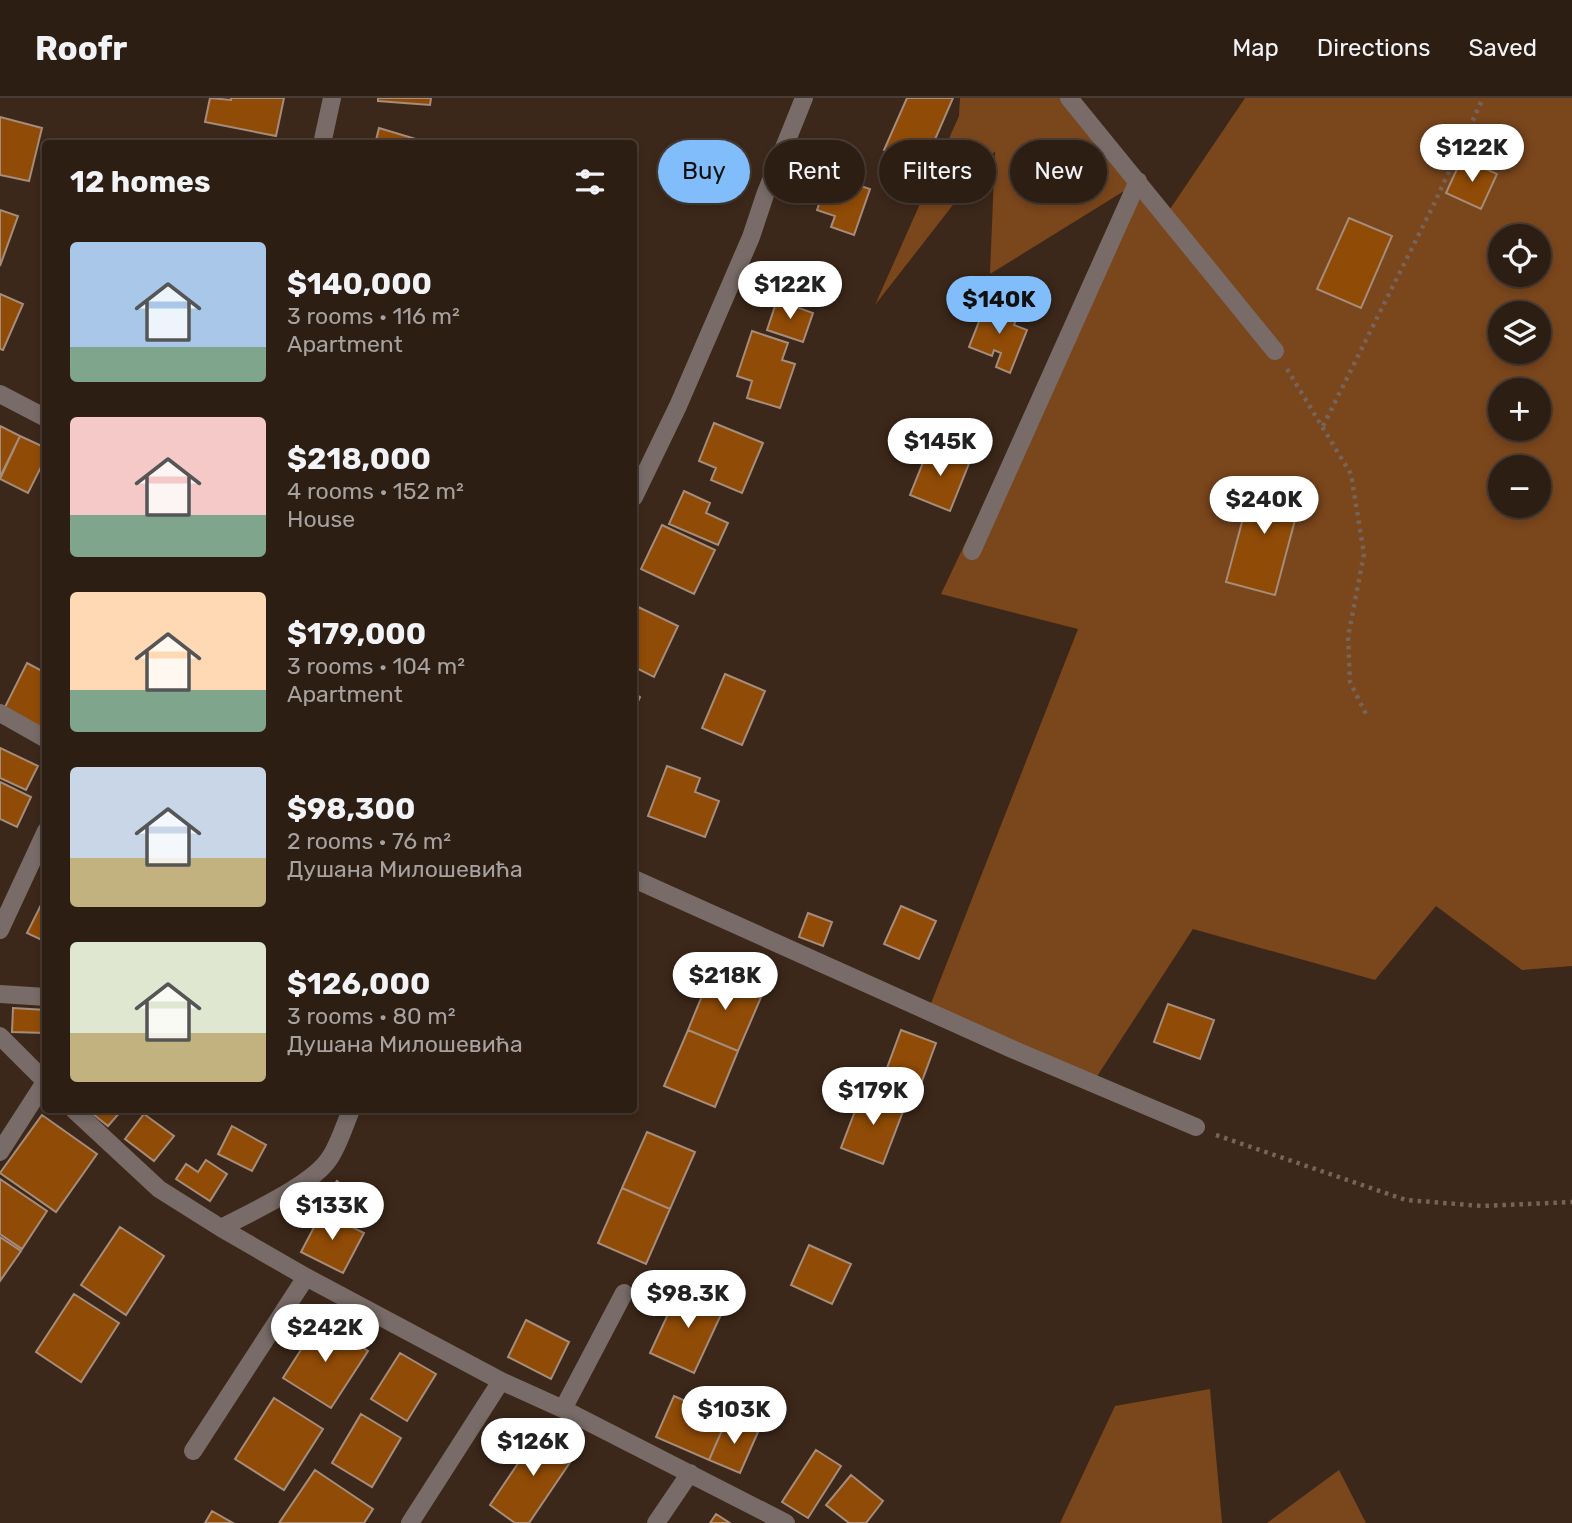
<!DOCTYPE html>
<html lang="en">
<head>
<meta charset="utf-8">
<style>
  :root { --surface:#2d1e14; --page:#392b22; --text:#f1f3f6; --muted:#a7a2a0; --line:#483c34; --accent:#80bdfa }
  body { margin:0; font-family:Rubik,sans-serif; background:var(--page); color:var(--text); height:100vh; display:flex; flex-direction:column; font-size:26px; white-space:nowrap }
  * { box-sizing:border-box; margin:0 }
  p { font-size:23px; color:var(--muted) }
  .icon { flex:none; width:38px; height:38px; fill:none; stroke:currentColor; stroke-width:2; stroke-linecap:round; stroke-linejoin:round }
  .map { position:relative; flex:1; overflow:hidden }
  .drawer { position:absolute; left:42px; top:42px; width:595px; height:973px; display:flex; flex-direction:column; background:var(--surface); border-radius:7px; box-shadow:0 4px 10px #0003,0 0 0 2px var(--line) }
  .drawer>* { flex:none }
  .hud { position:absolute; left:658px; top:42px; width:665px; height:63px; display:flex; gap:14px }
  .tools { position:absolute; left:1488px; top:126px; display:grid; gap:14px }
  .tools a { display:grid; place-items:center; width:63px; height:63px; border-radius:50%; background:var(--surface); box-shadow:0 4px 10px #0003,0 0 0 2px var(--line); font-size:35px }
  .price { position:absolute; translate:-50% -60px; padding:0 16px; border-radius:24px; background:#fff; color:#222; font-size:23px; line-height:46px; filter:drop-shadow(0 2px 4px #0008) }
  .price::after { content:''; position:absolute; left:50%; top:42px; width:21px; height:16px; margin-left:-10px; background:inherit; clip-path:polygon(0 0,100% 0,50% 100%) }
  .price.on { background:var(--accent); color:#111 }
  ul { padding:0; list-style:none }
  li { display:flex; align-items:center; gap:21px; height:175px; padding:0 28px }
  li span { display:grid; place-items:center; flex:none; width:196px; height:140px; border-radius:7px; color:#555 }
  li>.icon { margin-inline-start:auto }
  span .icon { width:84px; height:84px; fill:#fffc; stroke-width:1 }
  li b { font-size:30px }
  h2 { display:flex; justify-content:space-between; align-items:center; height:84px; padding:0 28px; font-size:30px }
  .tag { padding:0 24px; border-radius:32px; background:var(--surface); box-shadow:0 4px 10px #0003,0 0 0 2px var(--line); font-size:24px; line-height:63px }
  .tag.on { background:var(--accent); color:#111 }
  header { display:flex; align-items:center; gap:42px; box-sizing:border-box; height:98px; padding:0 35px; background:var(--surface); border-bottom:2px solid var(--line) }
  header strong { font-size:33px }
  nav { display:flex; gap:38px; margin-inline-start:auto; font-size:24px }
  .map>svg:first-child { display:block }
  .green { fill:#7a461c; fill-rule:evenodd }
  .building { fill:#904b06; stroke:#a58c7b; stroke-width:2 }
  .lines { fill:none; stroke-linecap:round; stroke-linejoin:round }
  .path { stroke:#766458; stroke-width:4.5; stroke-dasharray:3.5 5; stroke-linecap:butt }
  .minor { stroke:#786b68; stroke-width:18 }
</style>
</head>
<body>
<header>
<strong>Roofr</strong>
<nav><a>Map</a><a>Directions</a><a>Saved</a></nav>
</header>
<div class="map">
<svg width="1572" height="1425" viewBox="0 0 1572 1425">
  <rect width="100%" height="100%" fill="#3c281a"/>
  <path class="green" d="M960 0H1077L1166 117 1245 0H1572V868L1522 872 1436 808 1375 882 1193 831 1092 986 928 913 1078 531 941 496 1137 85 990 176 995 53 875 207 959 18ZM1500 138H1538V177H1500ZM1500 215H1538V254H1500ZM1500 292H1538V331H1500ZM1500 369H1538V408H1500Z
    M1210 1291 1222 1425H1060L1115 1308Z
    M1339 1372 1366 1425H1267Z"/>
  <path class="building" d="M210 0 231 2V0H284L276 38 205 24Z
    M378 0H431L430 7 378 3Z
    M907 0H953L923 69 884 52Z
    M0 19 42 30 29 83 0 77Z
    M379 30 429 45V46H375Z
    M1462 60 1497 76 1481 111 1446 95Z
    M829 77 870 91 854 137 831 129 835 118 817 112Z
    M0 112 18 118 0 168Z
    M1349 120 1392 138 1361 210 1317 191Z
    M0 196 23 206 3 252 0 251Z
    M777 202 813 215 803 244 767 232Z
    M986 206 1001 211 997 221 1002 223 1007 210 1019 214 1014 227 1027 232 1010 275 996 269 1001 255 994 252 992 258 969 249Z
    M752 233 788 245 782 262 795 266 780 310 747 300 752 283 737 278Z
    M714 325 763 345 742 395 711 382 716 370 699 363Z
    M0 328 20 338 0 379Z
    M20 338 46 350V359L28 395 0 381Z
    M930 347 970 363 950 413 910 397Z
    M1254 379 1303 392 1275 497 1226 484Z
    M684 393 710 405 706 415 728 425 718 447 669 426Z
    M662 427 715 452 694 496 641 471Z
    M634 507 678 528 654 579 634 569Z
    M27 565 46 575V623L42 630 4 611Z
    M725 576 765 593 742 647 702 630Z
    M634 595 640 599 634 612Z
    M0 650 38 668 26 692 0 680Z
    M667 668 700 680 695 694 719 703 705 739 648 718Z
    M0 684 31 699 17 729 0 721Z
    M46 797V844L27 835Z
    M901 808 936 823 919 861 884 846Z
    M808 815 832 824 823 848 799 839Z
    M711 876 762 897 738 953 688 932Z
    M1168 906 1214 922 1200 961 1154 944Z
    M13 910 46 912V935L12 934Z
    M688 932 738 953 715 1009 664 988Z
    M901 932 936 945 915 1002 880 989Z
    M863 992 905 1008 883 1066 841 1050Z
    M88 1012H122L108 1028Z
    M144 1016 174 1038 154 1063 125 1041Z
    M42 1017 97 1056 56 1114 0 1075Z
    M232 1028 266 1047 252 1073 218 1056Z
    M647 1034 695 1054 670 1111 622 1090Z
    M206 1062 227 1076 210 1103 176 1081 186 1066 198 1074Z
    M0 1081 47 1113 22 1151 0 1136Z
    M337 1083 366 1108 353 1122 325 1098Z
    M622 1090 670 1111 646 1166 598 1145Z
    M322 1114 364 1135 343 1175 301 1154Z
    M120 1129 164 1158 126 1217 81 1187Z
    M0 1139 21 1153 0 1183Z
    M809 1147 851 1166 832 1206 791 1187Z
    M681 1188 725 1208 694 1275 650 1255Z
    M74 1196 119 1225 81 1284 36 1254Z
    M320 1222 368 1253 331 1310 283 1280Z
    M526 1222 569 1244 551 1281 508 1259Z
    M400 1255 436 1276 407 1323 371 1301Z
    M674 1298 727 1321 709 1362 656 1339Z
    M274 1300 323 1331 284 1392 235 1361Z
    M361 1316 401 1340 372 1389 332 1365Z
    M727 1321 758 1334 740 1375 709 1362Z
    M541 1331 577 1354 529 1425H515L490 1407Z
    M816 1352 841 1368 808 1420 782 1404Z
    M315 1372 373 1411 364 1425H279Z
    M851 1377 883 1403 866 1425H849L826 1407Z
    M212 1413 233 1425H205Z
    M716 1416 730 1425H710Z"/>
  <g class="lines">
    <path class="path" d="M1287 271 1351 376 1364 456 1348 539 1350 584 1368 620
      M1323 328 1433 108 1483 0
      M1216 1037 1406 1102 1482 1108 1572 1104"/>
    <path class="minor" d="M1069 0 1275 253
      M322 46 332 0
      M0 296 46 320
      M634 399 678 308 751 139 765 97 804 0
      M972 453 1138 83
      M0 615 46 641
      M634 781 1012 951 1196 1029
      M0 832 46 733
      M0 896 46 899
      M0 938 46 984
      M74 1012 159 1091 221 1130 306 1179 501 1283 563 1311 786 1425
      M0 1054 45 984
      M221 1130C249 1115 312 1087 329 1061 338 1049 345 1026 351 1012
      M563 1311 624 1195
      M193 1353 306 1179
      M410 1425 501 1283
      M656 1425 690 1375"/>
  </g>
</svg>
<div class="tools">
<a><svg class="icon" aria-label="locate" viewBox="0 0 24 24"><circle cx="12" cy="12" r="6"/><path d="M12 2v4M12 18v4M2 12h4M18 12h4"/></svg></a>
<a><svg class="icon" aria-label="layers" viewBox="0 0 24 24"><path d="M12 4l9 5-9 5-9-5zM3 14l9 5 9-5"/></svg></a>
<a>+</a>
<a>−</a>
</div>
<b class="price" style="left:1472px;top:86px">$122K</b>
<b class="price" style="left:790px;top:223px">$122K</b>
<b class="price on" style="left:999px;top:238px">$140K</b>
<b class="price" style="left:940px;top:380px">$145K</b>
<b class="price" style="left:1264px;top:438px">$240K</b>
<b class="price" style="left:725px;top:914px">$218K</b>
<b class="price" style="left:873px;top:1029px">$179K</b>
<b class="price" style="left:332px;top:1144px">$133K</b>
<b class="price" style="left:688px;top:1232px">$98.3K</b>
<b class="price" style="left:325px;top:1266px">$242K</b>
<b class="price" style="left:734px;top:1348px">$103K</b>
<b class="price" style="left:533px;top:1380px">$126K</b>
<div class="hud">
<a class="tag on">Buy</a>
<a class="tag">Rent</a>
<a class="tag">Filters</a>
<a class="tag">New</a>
</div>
<section class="drawer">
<h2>12 homes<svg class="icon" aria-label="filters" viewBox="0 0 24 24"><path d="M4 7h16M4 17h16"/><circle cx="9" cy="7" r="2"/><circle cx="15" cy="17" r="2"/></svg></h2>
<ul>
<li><span style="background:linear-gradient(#a9c7e8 75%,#7fa58c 0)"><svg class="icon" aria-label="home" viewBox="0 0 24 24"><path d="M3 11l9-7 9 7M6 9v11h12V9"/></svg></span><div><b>$140,000</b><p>3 rooms · 116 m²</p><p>Apartment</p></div></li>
<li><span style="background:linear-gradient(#f6c9c9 70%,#7fa58c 0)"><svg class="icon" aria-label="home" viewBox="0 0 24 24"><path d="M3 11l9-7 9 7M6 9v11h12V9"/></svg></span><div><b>$218,000</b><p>4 rooms · 152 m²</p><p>House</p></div></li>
<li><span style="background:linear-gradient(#ffd9b3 70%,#7fa58c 0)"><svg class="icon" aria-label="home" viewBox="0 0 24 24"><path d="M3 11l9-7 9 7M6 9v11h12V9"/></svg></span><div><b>$179,000</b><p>3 rooms · 104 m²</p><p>Apartment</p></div></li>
<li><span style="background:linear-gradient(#c9d6e8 65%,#c2b280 0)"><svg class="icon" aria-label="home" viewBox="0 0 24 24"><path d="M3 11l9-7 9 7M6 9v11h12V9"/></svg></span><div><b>$98,300</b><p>2 rooms · 76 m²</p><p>Душана Милошевића</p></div></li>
<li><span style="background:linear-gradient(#dfe7d0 65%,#c2b280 0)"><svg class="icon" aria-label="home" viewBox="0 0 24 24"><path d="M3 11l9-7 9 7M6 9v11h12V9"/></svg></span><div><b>$126,000</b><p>3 rooms · 80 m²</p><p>Душана Милошевића</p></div></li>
</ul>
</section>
</div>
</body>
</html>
